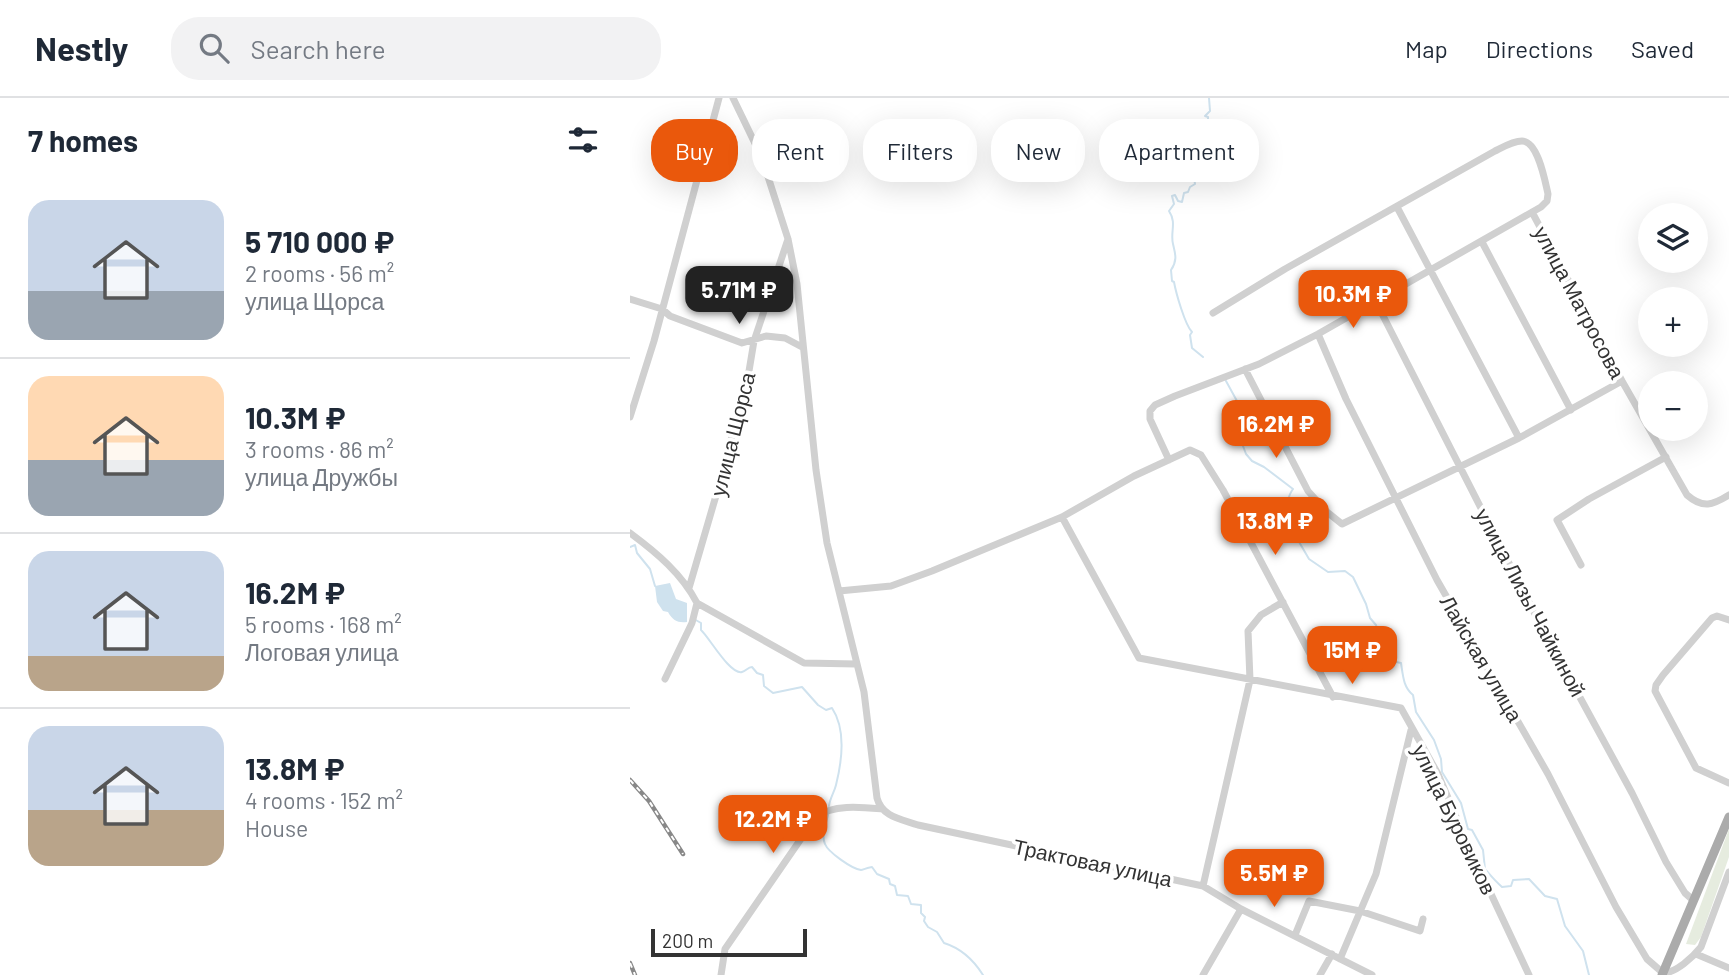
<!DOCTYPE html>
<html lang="en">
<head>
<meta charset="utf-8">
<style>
  :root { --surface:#fff; --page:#f2f2f3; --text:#1f2937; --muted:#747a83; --line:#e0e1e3; --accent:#ea580c }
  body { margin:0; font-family:Barlow,sans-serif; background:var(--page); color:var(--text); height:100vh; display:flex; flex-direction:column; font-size:26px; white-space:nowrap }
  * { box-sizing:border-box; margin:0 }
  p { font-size:23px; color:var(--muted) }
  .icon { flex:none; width:38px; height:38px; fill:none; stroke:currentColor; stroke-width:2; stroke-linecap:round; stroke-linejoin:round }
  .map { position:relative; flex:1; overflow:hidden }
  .side { display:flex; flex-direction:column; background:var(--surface); width:630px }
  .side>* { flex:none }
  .hud { position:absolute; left:21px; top:21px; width:665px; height:63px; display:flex; gap:14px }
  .tools { position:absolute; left:1008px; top:105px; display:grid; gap:14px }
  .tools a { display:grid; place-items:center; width:70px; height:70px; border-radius:50%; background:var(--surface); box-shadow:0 7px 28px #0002; font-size:35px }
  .scale { position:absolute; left:21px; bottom:18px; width:156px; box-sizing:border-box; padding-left:7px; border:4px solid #333; border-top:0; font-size:19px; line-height:24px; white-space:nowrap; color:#333; -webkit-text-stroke:5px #fff; paint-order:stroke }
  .price { position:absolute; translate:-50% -60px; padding:0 16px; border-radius:14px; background:var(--accent); color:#fff; font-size:23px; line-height:46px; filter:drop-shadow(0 2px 4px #0008) }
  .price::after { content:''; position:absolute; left:50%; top:42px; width:21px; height:16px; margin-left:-10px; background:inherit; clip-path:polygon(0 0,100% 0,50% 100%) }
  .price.active { background:#222; color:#fff }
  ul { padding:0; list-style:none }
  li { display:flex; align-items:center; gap:21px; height:175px; padding:0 28px }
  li+li { border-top:2px solid var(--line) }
  li span { display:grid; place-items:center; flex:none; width:196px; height:140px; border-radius:21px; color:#555 }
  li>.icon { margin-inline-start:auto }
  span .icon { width:84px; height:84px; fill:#fffc; stroke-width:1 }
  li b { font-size:30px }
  h2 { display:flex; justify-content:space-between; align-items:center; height:84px; padding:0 28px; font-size:30px }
  .tag { padding:0 24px; border-radius:28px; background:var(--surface); box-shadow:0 7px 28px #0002; font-size:24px; line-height:63px }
  .tag.active { background:var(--accent); color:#fff }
  header { display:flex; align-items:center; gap:42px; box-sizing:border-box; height:98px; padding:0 35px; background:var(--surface); border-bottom:2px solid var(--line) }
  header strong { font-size:33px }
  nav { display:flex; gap:38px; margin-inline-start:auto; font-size:24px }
  .search { width:490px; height:63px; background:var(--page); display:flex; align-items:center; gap:18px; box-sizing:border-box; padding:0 24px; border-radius:28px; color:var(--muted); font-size:26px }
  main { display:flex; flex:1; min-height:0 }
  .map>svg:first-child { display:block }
  .green { fill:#e6ecdf }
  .water { fill:#cfe2ee }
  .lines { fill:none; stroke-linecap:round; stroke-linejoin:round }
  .stream { stroke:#cfe2ee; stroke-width:2 }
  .minor { stroke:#d0d0d0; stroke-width:7 }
  .major { stroke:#ababab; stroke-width:9 }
  .rail-casing { stroke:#888; stroke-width:4.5 }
  .rail { stroke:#fff; stroke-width:2; stroke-dasharray:5; stroke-linecap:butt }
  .labels { text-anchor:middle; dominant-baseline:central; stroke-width:7; stroke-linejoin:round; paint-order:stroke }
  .street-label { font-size:21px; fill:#333; stroke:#fff }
</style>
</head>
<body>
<header>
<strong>Nestly</strong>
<div class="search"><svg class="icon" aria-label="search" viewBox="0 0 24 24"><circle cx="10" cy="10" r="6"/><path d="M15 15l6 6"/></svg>Search here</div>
<nav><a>Map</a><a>Directions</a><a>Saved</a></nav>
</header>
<main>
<section class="side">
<h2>7 homes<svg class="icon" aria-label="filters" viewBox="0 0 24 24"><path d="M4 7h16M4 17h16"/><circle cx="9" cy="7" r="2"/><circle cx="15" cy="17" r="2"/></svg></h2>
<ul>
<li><span style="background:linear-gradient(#c9d6e8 65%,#9aa5b1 0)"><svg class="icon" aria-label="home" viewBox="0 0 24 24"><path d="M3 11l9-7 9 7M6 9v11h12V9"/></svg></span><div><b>5 710 000 ₽</b><p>2 rooms · 56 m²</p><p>улица Щорса</p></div></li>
<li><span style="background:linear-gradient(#ffd9b3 60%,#9aa5b1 0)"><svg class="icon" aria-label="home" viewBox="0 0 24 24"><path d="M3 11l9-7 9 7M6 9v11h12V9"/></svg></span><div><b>10.3M ₽</b><p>3 rooms · 86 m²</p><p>улица Дружбы</p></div></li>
<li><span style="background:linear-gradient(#c9d6e8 75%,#b9a48a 0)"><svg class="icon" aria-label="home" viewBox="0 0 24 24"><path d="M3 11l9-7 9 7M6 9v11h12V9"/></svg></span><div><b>16.2M ₽</b><p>5 rooms · 168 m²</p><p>Логовая улица</p></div></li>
<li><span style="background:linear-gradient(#c9d6e8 60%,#b9a48a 0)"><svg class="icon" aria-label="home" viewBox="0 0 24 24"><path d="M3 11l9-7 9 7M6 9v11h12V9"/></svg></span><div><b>13.8M ₽</b><p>4 rooms · 152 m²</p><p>House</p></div></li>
</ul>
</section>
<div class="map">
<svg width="1099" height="877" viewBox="0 0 1099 877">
  <rect width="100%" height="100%" fill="#fff"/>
  <path class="green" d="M1099 731V759L1071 839 1065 847 1056 846Z"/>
  <path class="water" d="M40 485 46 501 57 505V524C48 525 43 523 38 514L33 513 27 504 25 488Z"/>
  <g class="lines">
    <path class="stream" d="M573 259 562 250 560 237 562 234C555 227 546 195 544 184L542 183 541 172C548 162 545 155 543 146 540 134 547 125 539 113L544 106 542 98 545 97 548 103 552 104 554 95 558 94 560 89 565 86 563 73 567 68 566 65 576 55 569 50 566 53V49L570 45V41H573V35L578 34V19L575 18 580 13 579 0
      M596 283 613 314 610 340 616 356 622 363 634 369 663 391C656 401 659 403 664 412 667 418 666 430 665 437L679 461 698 474 715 473 723 479 736 506 740 520 746 527 755 555 761 563 771 565C773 577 773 589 783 597L786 614 804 642 811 661 812 674 831 705 838 731 842 732 853 752 855 771C861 778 865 783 872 789L881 788 883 782 899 781 915 798 927 801 935 828 953 853 959 877
      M0 449 5 447 7 455 20 471 25 488
      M64 521 71 525V532C79 539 100 577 112 574 116 573 118 569 122 569L127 575 133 577 134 588 143 595 172 589 188 607 196 612 202 610C216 631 212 663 206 687 204 695 200 700 199 708
      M198 717C196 726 191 737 195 746 198 754 222 771 231 772 232 772 240 769 242 769L247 776 259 781 260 786 265 788 267 797 278 798 281 806 291 807V815L295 819 294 823 298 829 307 834 314 845C330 850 343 861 353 877"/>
    <path class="minor" d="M103 0 132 60 158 141 167 186 186 372 197 445 234 594 247 700C252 719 271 721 288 727L573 788 611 811 742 877
      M767 109 889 340
      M902 114 992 283 1057 397C1073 411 1083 407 1099 397
      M852 144 941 312
      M0 201 32 211 40 218 112 245 136 238 155 240 172 249
      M745 202 910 526 1002 695 1036 764 1055 795 1063 802
      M688 236 716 301 807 482 918 676 986 809 1017 861 1033 875C1046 875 1063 859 1071 849L1099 774
      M615 271 678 393 697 414 712 426 889 340 992 283
      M0 319 24 243 89 0
      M539 362 520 321V313L525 307 545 298 629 266 688 236 911 109 917 103 918 96C915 83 908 43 892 43 883 43 873 49 865 53L655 171 583 215
      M432 419 509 560 771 610 808 676 838 747 899 877
      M0 435C27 455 52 476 67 505L174 565 226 566
      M951 467 927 422 959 401 1036 359
      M59 490 90 384 119 273 124 243 158 141
      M209 493 261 488 302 473 432 419 504 378 560 352 571 357 593 392 703 599
      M1099 522 1087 518 1082 520 1033 577 1026 587 1025 593 1066 670 1099 685
      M35 581 62 525 67 505
      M573 788 620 582 618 533 631 517 653 504
      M665 837 679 803 730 813 790 833 793 821
      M1066 856 1099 870
      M710 861 746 776 781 632
      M91 877 95 851 186 719C203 706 231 709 252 711
      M573 877 611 811
      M690 877 702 856"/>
    <path class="major" d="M1032 877 1099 719"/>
    <defs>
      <path id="rail" d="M0 682 19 703 53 756
        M0 865 5 877"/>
    </defs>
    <use href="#rail" class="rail-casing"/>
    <use href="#rail" class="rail"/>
  </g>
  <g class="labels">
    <g class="street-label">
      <text transform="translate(950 204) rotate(62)">улица Матросова</text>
      <text transform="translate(102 336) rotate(-76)">улица Щорса</text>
      <text transform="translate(901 504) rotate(62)">улица Лизы Чайкиной</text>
      <text transform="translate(852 560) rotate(60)">Лайская улица</text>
      <text transform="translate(825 721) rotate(64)">улица Буровиков</text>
      <text transform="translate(463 764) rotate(12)">Трактовая улица</text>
    </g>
  </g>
</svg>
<div class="tools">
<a><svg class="icon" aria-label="layers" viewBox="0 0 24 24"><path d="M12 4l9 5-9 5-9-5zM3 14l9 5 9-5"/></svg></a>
<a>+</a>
<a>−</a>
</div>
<div class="scale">200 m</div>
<b class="price active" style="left:109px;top:228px">5.71M ₽</b>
<b class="price" style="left:723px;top:232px">10.3M ₽</b>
<b class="price" style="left:646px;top:362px">16.2M ₽</b>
<b class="price" style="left:645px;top:459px">13.8M ₽</b>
<b class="price" style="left:722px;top:588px">15M ₽</b>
<b class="price" style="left:143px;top:757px">12.2M ₽</b>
<b class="price" style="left:644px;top:811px">5.5M ₽</b>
<div class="hud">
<a class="tag active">Buy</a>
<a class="tag">Rent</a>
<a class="tag">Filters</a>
<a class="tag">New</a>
<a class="tag">Apartment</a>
</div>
</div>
</main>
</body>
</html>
